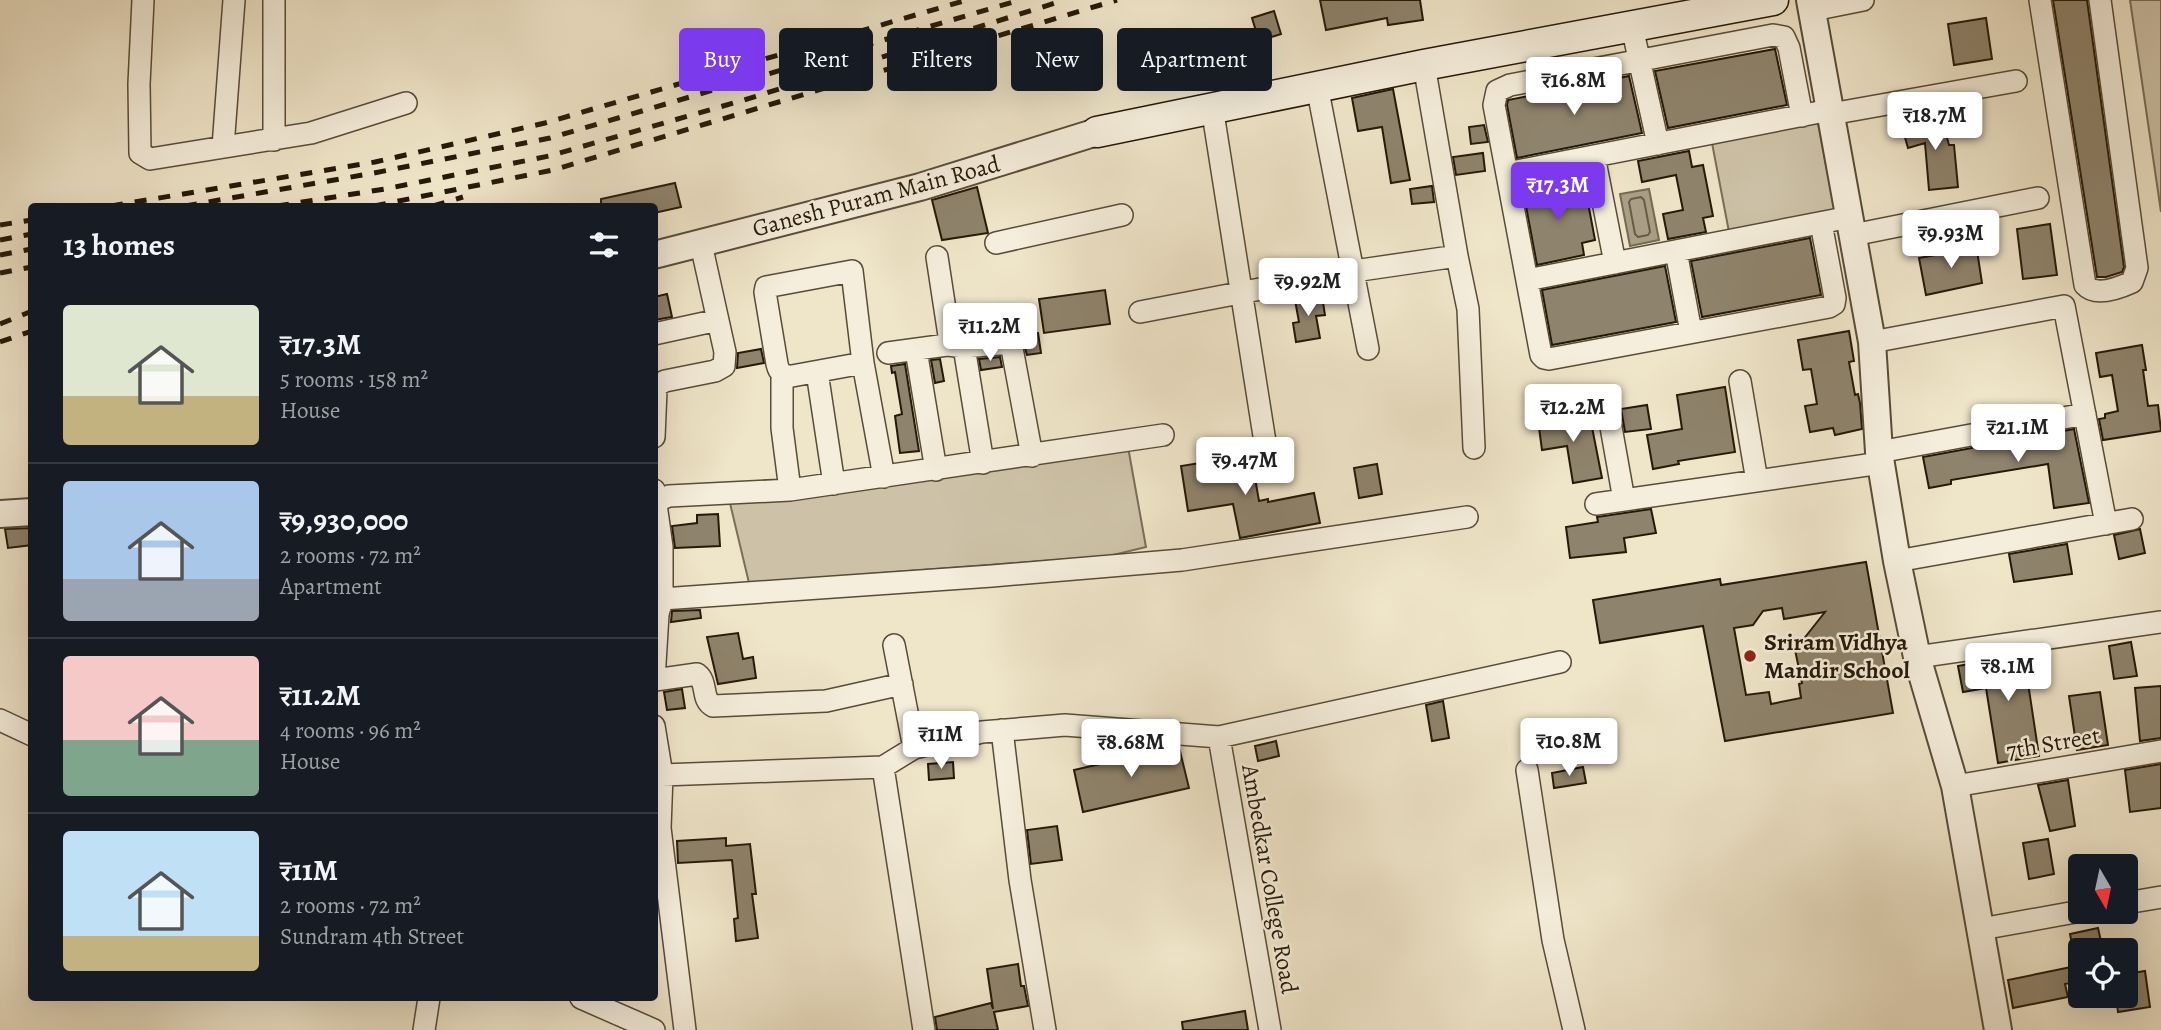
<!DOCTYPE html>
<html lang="en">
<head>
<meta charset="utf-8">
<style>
  :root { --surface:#171b24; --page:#242831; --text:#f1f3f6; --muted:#9ea1a6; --line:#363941; --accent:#7c3aed }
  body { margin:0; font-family:Alegreya,serif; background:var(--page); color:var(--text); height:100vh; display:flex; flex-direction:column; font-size:26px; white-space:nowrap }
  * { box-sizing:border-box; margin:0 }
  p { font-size:23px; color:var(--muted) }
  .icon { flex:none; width:38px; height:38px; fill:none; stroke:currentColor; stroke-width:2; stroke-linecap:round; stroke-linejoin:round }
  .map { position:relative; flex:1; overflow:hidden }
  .sheet { position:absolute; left:28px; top:203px; width:630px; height:798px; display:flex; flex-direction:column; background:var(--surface); border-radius:7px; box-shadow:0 7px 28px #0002 }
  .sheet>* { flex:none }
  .banner { position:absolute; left:679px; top:28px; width:665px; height:63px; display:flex; gap:14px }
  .needle { width:46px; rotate:171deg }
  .fabs { position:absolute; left:2068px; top:854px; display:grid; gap:14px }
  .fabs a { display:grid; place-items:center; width:70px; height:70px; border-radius:7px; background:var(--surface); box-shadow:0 7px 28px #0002; font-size:35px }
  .price { position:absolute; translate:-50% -60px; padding:0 16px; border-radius:7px; background:#fff; color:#222; font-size:23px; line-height:46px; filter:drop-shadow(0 2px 4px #0008) }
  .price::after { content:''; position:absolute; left:50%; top:42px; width:21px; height:16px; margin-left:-10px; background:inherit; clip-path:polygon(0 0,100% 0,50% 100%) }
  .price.active { background:var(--accent); color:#fff }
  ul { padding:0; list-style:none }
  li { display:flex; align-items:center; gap:21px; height:175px; padding:0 35px }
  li+li { border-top:2px solid var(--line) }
  li span { display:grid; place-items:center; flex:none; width:196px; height:140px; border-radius:7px; color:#555 }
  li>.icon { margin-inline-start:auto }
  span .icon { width:84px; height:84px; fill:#fffc; stroke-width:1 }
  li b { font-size:30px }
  h2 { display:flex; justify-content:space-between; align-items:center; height:84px; padding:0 35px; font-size:30px }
  .tag { padding:0 24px; border-radius:7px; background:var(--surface); box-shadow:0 7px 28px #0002; font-size:24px; line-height:63px }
  .tag.active { background:var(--accent); color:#fff }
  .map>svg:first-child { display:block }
  .green { fill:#cdc2a8; stroke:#796e58; stroke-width:2 }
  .water { fill:#aaa087; stroke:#756a54; stroke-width:2 }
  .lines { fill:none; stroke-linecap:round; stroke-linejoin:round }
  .shore { stroke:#685c48; stroke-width:2 }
  .building { fill:#8e836c; stroke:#251908; stroke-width:2; fill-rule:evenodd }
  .minor-casing { stroke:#584c38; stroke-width:24 }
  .tertiary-casing { stroke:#584c38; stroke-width:30 }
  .secondary-casing { stroke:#251908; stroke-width:33 }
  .minor { stroke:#f5eedc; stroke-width:21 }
  .tertiary { stroke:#f5eedc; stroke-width:26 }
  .secondary { stroke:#f5eedc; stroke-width:30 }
  .rail { stroke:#251908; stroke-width:5; stroke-dasharray:12 12; stroke-linecap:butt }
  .poi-dot { fill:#8f2418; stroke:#f5eedc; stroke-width:2.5 }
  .labels { text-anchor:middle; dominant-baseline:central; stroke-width:5; stroke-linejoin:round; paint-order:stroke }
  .street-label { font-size:24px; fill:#251908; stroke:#f5eedc }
  .poi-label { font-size:24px; font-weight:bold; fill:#251908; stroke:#f5eedc; text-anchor:start }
</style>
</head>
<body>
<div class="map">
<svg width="2161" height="1030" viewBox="0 0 2161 1030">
  <rect width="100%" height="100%" fill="#efe5c9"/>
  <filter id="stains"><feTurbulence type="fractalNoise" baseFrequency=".00286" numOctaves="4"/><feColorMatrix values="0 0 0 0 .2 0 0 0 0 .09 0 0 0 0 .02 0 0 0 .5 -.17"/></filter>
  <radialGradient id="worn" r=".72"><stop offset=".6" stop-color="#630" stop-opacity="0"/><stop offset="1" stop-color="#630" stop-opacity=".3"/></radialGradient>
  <path class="green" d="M2130 0H2161V212Z
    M1818 123 1835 212 1729 232 1712 143Z
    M1128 447 1146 547 1109 556 749 583 729 499Z"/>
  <path class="water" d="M1649 189 1659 240 1630 246 1620 194Z"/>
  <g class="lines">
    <path class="shore" d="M1641 197 1644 200 1650 232 1648 235 1638 237 1635 234 1629 202 1631 199Z"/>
  </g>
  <path class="building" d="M1320 0H1420L1423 20 1388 25 1387 18 1326 30Z
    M2053 0H2087L2124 267 2122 272 2106 277H2097Z
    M1274 11 1281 34 1259 41 1252 18Z
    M1986 18 1992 59 1954 65 1948 24Z
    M1257 40 1262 63 1238 68 1233 45Z
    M1775 49 1787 105 1668 128 1655 71Z
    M1629 76 1642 133 1517 158 1507 105 1508 100Z
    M1393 89 1410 180 1391 183 1382 127 1358 131 1352 98Z
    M1941 116 1949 145H1954L1958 187 1929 190 1925 143 1908 148 1902 127Z
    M1484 125 1488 142 1471 144 1469 127Z
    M1689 151 1692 167 1703 165 1713 216 1703 218 1706 232 1668 239 1663 214 1683 210 1676 175 1642 182 1638 161Z
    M1483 153 1485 171 1456 175 1453 157Z
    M1569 182 1572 195 1586 192 1595 240 1582 243 1584 255 1537 265 1523 190Z
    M675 183 681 207 654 213V206H601V199Z
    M1432 186 1434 202 1412 204 1410 189Z
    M977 187 988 233 942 240 932 200Z
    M2050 224 2057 275 2023 279 2017 229Z
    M1810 238 1821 295 1702 317 1691 261Z
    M1976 244 1982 283 1926 295 1919 258 1952 252V248Z
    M1665 266 1676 322 1552 345 1542 290Z
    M1105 290 1110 324 1044 333 1039 299Z
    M667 294 672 317 654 320V297Z
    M1322 296 1325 315 1316 316 1320 338 1296 342 1293 323 1299 322 1295 300Z
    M990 311 994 331 962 334 959 317Z
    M1849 331 1854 361 1849 362 1855 395 1858 394 1860 403 1862 429 1835 435 1833 428 1810 432 1805 406 1817 404 1811 369 1803 370 1798 340Z
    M1038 333 1041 353 1027 355 1021 335Z
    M2142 345 2146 370H2143L2148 406 2158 405 2161 431 2103 440 2099 419 2105 418V414L2118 411 2112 375 2100 377 2096 353Z
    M761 349 764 363 737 368 738 353Z
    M1000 357 1002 367 981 370 979 359Z
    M940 359 944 381 935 383 931 360Z
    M905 364 919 451 900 453 895 416 902 414 895 372 892 373 891 366Z
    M1725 387 1735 452 1678 461 1679 464 1653 469 1647 435 1682 429 1677 395Z
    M1647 405 1651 429 1625 432 1621 409Z
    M1589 412 1602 478 1573 483 1567 446 1542 450 1538 420Z
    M2074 429 2089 503 2054 508 2048 464 1951 480V484L1929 488 1923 457Z
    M1251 455 1259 501 1268 499V502L1314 493 1320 523 1240 538 1233 504 1188 511 1181 466Z
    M1377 464 1382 494 1359 498 1354 468Z
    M1651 509 1656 533 1624 538 1626 552 1570 558 1566 527 1598 522 1597 517Z
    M718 514 720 546 675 548 672 526 697 523V515Z
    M32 528V545L8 548 5 529Z
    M2140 529 2145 553 2119 559 2114 535Z
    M2067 544 2072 574 2014 582 2009 554Z
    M1866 562 1893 713 1725 741 1703 626 1600 643 1593 600 1720 579 1721 585ZM1782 608 1784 619 1825 612 1795 650 1802 683 1799 684 1801 698 1771 704 1769 692 1746 695 1734 628 1753 625 1763 611Z
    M700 610 701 618 671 622 672 611Z
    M738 633 743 659 753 657 756 678 718 684 707 637Z
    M2131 642 2137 676 2114 679 2109 646Z
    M2042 657 2045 681 2028 683 2039 756 1998 763 1986 688 1963 692 1958 666 1985 661 1986 665Z
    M2161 686V738L2140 741 2135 688Z
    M682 689 685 708 667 710 664 692Z
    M2100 692 2108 745 2077 750 2069 696Z
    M1443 701 1449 738 1432 741 1426 705Z
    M1276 741 1279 756 1258 761 1255 746Z
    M1174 747H1179L1189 788 1083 812 1074 770Z
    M953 762 954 778 929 780 928 764Z
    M2161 764V808L2130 812 2125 770Z
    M1583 767 1586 783 1554 788 1552 773Z
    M2068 780 2075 826 2050 831 2038 785Z
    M1057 826 1062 860 1031 864 1027 830Z
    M726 838V846L750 844 756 894H752L758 938 736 941 734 919 738 918 732 860 678 863 677 841Z
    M2048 839 2054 874 2029 879 2023 843Z
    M2098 928 2103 950H2073L2070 934Z
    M1018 964 1021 986H1024L1028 1006 994 1012 998 1030H937L935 1017 991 1003 993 1009 987 969Z
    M2081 965V981L2065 984 2068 997 2013 1008 2008 980Z
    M2145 971 2150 1007 2118 1012 2116 996H2126V974Z
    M1245 1011 1248 1030H1183L1182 1022Z"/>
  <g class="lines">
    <defs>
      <path id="minor" d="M143 0 139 84 140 153 150 159 311 133 406 103
        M2040 0 2085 285C2096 297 2119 288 2132 282L2137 268 2100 0
        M1813 10 1863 0
        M1632 27 1658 144
        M1424 65 1457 256 1468 309 1474 448
        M1317 86 1368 349
        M1212 107 1265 442
        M1831 114 2016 81
        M1802 116 1789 48 1784 37 1773 35 1510 85 1497 91 1494 105 1541 355 1544 358 1549 359 1829 307 1834 304 1835 298 1821 223
        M274 140V0
        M223 147 234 0
        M1594 156 1615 263
        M1507 173 1830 110
        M1853 235 2038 198
        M996 243 1122 215
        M1676 251 1691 332
        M852 271 863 363 792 376C783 376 779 373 777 364L765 292 766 287Z
        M1527 280 1850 217
        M1140 312 1354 271 1457 256
        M654 334 718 320
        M1872 342 2064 306 2106 524
        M948 345 964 347 1011 343 1032 456
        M964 347 983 463
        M916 350 936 470
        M888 353 947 345 950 342 937 257
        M863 363 884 477
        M817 372 834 484
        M782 374V428L790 490
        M1740 381 1757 481
        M656 390 658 385 665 381 715 371 724 366 725 352 701 244
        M1606 399 1624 500 1881 463
        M654 437 656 390
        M1879 452 2085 414
        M654 490 662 547V599L658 614 654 680
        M656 501 669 496 790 490 1163 435
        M1596 504 1624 500
        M1897 561 2132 519
        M662 599 992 576 1182 560 1467 517
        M894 645 914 748
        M1917 657 2161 622
        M655 680 697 674C708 682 701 700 713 706L826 701 902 684
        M0 720 32 735
        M654 726 662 775 660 828 685 1030
        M1002 730 1020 880 1045 1030
        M1219 737 1270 1030
        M883 767 924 1030
        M1527 770 1553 940 1574 1030
        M662 775 883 767 914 748 982 732 1065 725 1219 737 1560 662
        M1955 786 2161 751
        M2126 903 2161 897
        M1981 929 2081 911
        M581 998 654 1030
        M424 1030 429 998"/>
      <path id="tertiary" d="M1810 0 1872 342 1879 452 1897 561 1917 657 1955 786 1998 1030
        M654 255 920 187 1097 132
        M0 514 32 512"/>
      <path id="secondary" d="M1097 132 1424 65 1773 0"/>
    </defs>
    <use href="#minor" class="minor-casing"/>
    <use href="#tertiary" class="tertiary-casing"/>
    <use href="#secondary" class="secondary-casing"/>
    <use href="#minor" class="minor"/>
    <use href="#tertiary" class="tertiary"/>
    <use href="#secondary" class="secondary"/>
    <path class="rail" d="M111 206 375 162 545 123 967 0
      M185 206 374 173 550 138 1020 0
      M277 206 385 189 549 156 744 100 1065 0
      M374 206 553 170 1117 0
      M433 206 463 197
      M0 225 32 220
      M0 240 32 234
      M0 255 32 249
      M0 273 32 267
      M0 324 32 311
      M0 342 32 331"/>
  </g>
  <circle class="poi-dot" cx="1750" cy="656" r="7"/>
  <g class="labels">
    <g class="street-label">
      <text transform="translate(876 196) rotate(-15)">Ganesh Puram Main Road</text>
      <text transform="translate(2053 743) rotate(-10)">7th Street</text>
      <text transform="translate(1270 879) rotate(80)">Ambedkar College Road</text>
    </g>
    <g class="poi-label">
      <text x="1764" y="642">Sriram Vidhya<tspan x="1764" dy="28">Mandir School</tspan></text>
    </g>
  </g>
  <rect width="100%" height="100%" filter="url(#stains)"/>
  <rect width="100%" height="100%" fill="url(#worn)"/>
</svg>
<div class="fabs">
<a><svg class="needle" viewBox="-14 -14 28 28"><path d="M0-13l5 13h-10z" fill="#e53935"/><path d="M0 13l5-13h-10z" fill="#9ea1a6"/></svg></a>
<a><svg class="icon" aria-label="locate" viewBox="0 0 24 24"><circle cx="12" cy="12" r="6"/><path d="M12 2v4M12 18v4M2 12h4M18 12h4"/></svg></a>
</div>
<b class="price" style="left:1574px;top:117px">₹16.8M</b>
<b class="price" style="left:1935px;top:152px">₹18.7M</b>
<b class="price active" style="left:1558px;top:222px">₹17.3M</b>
<b class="price" style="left:1951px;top:270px">₹9.93M</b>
<b class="price" style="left:1308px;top:318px">₹9.92M</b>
<b class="price" style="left:990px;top:363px">₹11.2M</b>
<b class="price" style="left:1573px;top:444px">₹12.2M</b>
<b class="price" style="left:2018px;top:464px">₹21.1M</b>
<b class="price" style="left:1245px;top:497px">₹9.47M</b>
<b class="price" style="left:2008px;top:703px">₹8.1M</b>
<b class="price" style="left:941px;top:771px">₹11M</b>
<b class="price" style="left:1569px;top:778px">₹10.8M</b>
<b class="price" style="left:1131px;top:779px">₹8.68M</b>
<div class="banner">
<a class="tag active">Buy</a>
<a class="tag">Rent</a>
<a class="tag">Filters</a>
<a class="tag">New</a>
<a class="tag">Apartment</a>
</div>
<section class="sheet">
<h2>13 homes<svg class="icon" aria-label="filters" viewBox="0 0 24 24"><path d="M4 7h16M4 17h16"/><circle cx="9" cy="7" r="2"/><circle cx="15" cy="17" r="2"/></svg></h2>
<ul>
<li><span style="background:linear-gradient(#dfe7d0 65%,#c2b280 0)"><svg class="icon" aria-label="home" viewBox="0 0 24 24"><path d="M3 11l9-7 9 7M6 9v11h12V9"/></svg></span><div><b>₹17.3M</b><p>5 rooms · 158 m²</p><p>House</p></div></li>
<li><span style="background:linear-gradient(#a9c7e8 70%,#9aa5b1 0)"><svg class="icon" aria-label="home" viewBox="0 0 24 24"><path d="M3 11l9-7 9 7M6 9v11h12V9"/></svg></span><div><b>₹9,930,000</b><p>2 rooms · 72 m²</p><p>Apartment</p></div></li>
<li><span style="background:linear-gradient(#f6c9c9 60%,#7fa58c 0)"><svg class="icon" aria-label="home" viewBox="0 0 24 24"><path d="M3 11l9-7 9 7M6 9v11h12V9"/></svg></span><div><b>₹11.2M</b><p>4 rooms · 96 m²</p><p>House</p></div></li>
<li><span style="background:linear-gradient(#bfe0f5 75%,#c2b280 0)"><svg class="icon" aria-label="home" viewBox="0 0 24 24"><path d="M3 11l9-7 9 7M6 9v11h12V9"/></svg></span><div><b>₹11M</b><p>2 rooms · 72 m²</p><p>Sundram 4th Street</p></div></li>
</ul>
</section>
</div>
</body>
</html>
